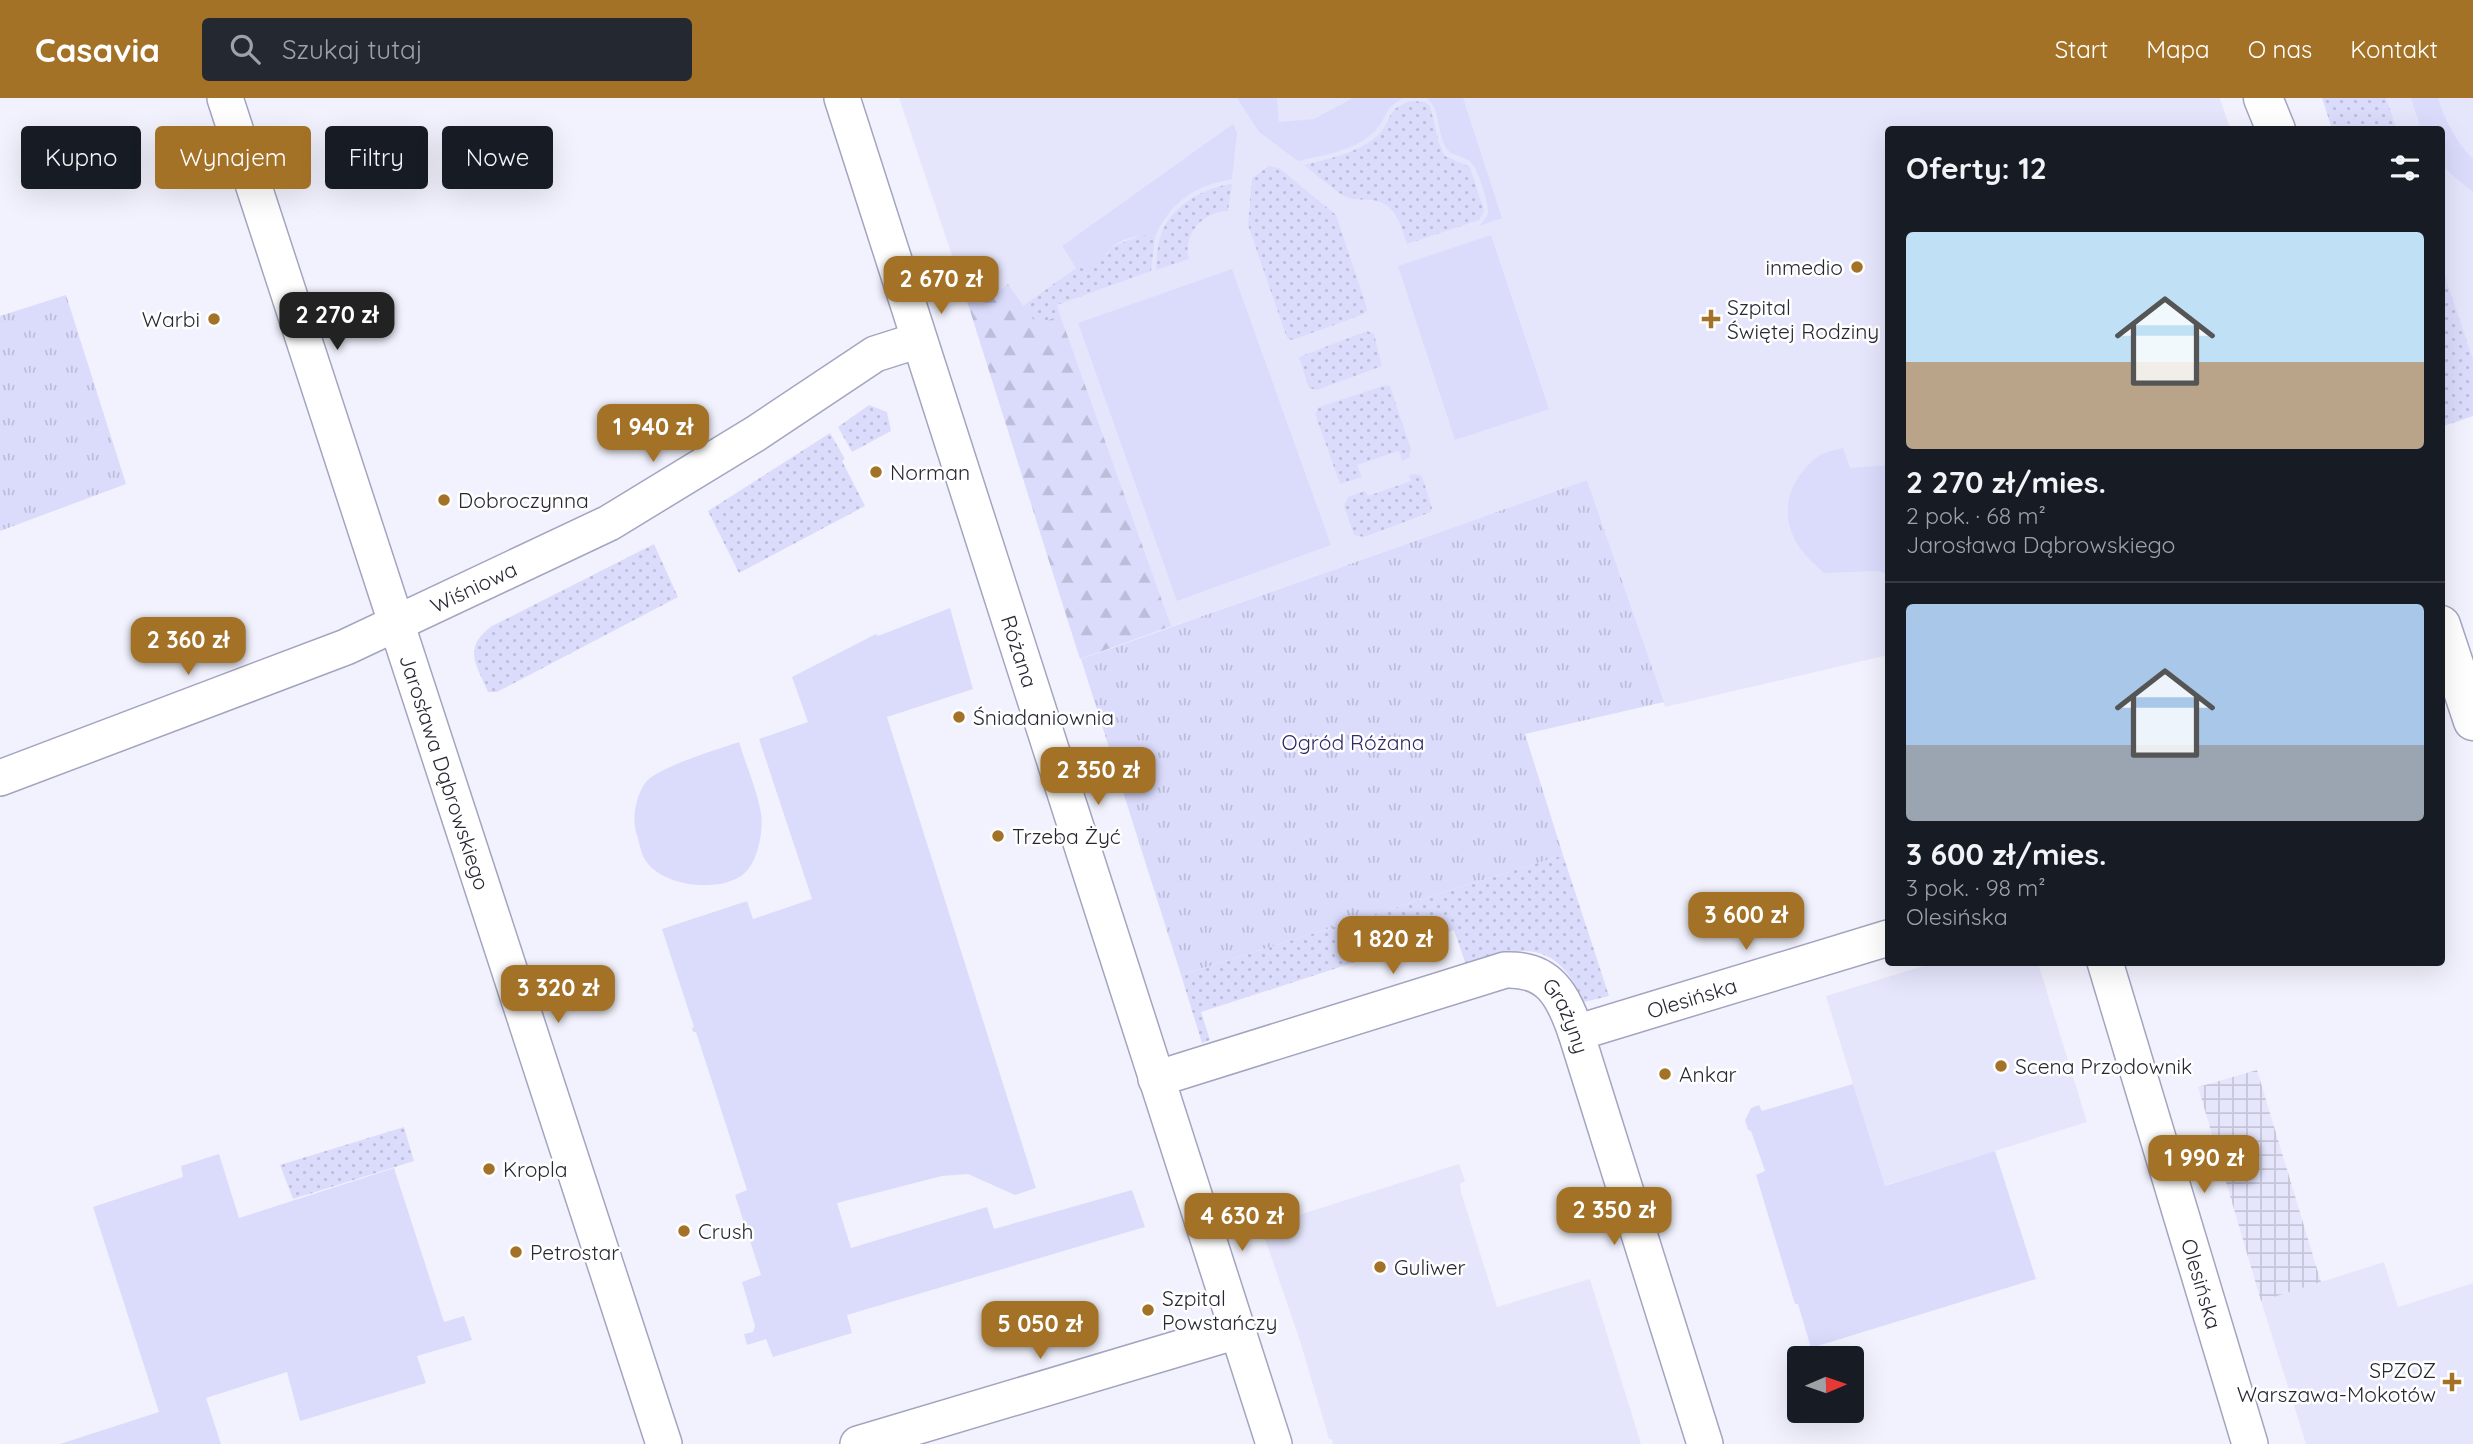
<!DOCTYPE html>
<html lang="pl">
<head>
<meta charset="utf-8">
<style>
  :root { --surface:#171b24; --page:#242831; --text:#f1f3f6; --muted:#9ea1a6; --line:#363941; --accent:#a37227 }
  body { margin:0; font-family:Quicksand,sans-serif; background:var(--page); color:var(--text); height:100vh; display:flex; flex-direction:column; font-size:26px; white-space:nowrap }
  * { box-sizing:border-box; margin:0 }
  p { font-size:23px; color:var(--muted) }
  .icon { flex:none; width:38px; height:38px; fill:none; stroke:currentColor; stroke-width:2; stroke-linecap:round; stroke-linejoin:round }
  .map { position:relative; flex:1; overflow:hidden }
  .sheet { position:absolute; left:1885px; top:28px; width:560px; height:840px; display:flex; flex-direction:column; background:var(--surface); border-radius:7px; box-shadow:0 7px 28px #0002 }
  .sheet>* { flex:none }
  .top-card { position:absolute; left:21px; top:28px; width:665px; height:63px; display:flex; gap:14px }
  .needle { width:46px; rotate:88deg }
  .fabs { position:absolute; left:1787px; top:1248px; display:grid; gap:14px }
  .fabs a { display:grid; place-items:center; width:77px; height:77px; border-radius:7px; background:var(--surface); box-shadow:0 7px 28px #0002; font-size:35px }
  .price { position:absolute; translate:-50% -60px; padding:0 16px; border-radius:14px; background:var(--accent); color:#fff; font-size:23px; line-height:46px; filter:drop-shadow(0 2px 4px #0008) }
  .price::after { content:''; position:absolute; left:50%; top:42px; width:21px; height:16px; margin-left:-10px; background:inherit; clip-path:polygon(0 0,100% 0,50% 100%) }
  .price.active { background:#222; color:#fff }
  ul { padding:0; list-style:none }
  li { display:grid; align-content:center; gap:14px; height:371px; padding:0 21px }
  li+li { border-top:2px solid var(--line) }
  li span { display:grid; place-items:center; height:217px; border-radius:7px; color:#555 }
  li>.icon { margin-inline-start:auto }
  span .icon { width:126px; height:126px; fill:#fffc; stroke-width:1 }
  li b { font-size:30px }
  h2 { display:flex; justify-content:space-between; align-items:center; height:84px; padding:0 21px; font-size:30px }
  .pill { padding:0 24px; border-radius:7px; background:var(--surface); box-shadow:0 7px 28px #0002; font-size:24px; line-height:63px }
  .pill.active { background:var(--accent); color:#fff }
  header { display:flex; align-items:center; gap:42px; box-sizing:border-box; height:98px; padding:0 35px; background:var(--accent); color:#fff }
  header strong { font-size:33px }
  nav { display:flex; gap:38px; margin-inline-start:auto; font-size:24px }
  .search { width:490px; height:63px; background:var(--page); display:flex; align-items:center; gap:18px; box-sizing:border-box; padding:0 24px; border-radius:7px; color:var(--muted); font-size:26px }
  .map>svg:first-child { display:block }
  .built { fill:#e5e6fc }
  .industrial { fill:url(#industrial-grid) }
  .grass { fill:url(#grass-dots) }
  .forest { fill:url(#forest-firs) }
  .park { fill:url(#park-tufts) }
  .garden { fill:#dbdcfc }
  .lines { fill:none; stroke-linecap:round; stroke-linejoin:round }
  .street-casing { stroke:#a3a4c0; stroke-width:38 }
  .secondary-casing { stroke:#a3a4c0; stroke-width:41 }
  .street { stroke:#fff; stroke-width:35 }
  .secondary { stroke:#fff; stroke-width:38 }
  .poi-dot { fill:#a37227; stroke:#fff; stroke-width:2.5 }
  .labels { text-anchor:middle; dominant-baseline:central; stroke-width:5; stroke-linejoin:round; paint-order:stroke }
  .poi-label { font-size:21px; fill:#282833; stroke:#fff; text-anchor:start }
  .street-label { font-size:21px; fill:#282833; stroke:#fff }
  .park-label { font-size:21px; fill:#302867; stroke:#fff }
</style>
</head>
<body>
<header>
<strong>Casavia</strong>
<div class="search"><svg class="icon" aria-label="search" viewBox="0 0 24 24"><circle cx="10" cy="10" r="6"/><path d="M15 15l6 6"/></svg>Szukaj tutaj</div>
<nav><a>Start</a><a>Mapa</a><a>O nas</a><a>Kontakt</a></nav>
</header>
<div class="map">
<svg width="2473" height="1346" viewBox="0 0 2473 1346">
  <defs>
    <pattern id="industrial-grid" width="8" height="8" patternUnits="userSpaceOnUse" patternTransform="scale(1.75)"><rect width="8" height="8" fill="#e5e6fc"/><path d="M0 4h8M4 0v8" fill="none" stroke="#c4c5d8"/></pattern>
    <pattern id="grass-dots" width="8" height="8" patternUnits="userSpaceOnUse" patternTransform="scale(1.75)"><rect width="8" height="8" fill="#dbdcfc"/><path d="M2 2h.1M6 6h.1" fill="none" stroke="#bcbdd8" stroke-width="1.8" stroke-linecap="round"/></pattern>
    <pattern id="forest-firs" width="22" height="20" patternUnits="userSpaceOnUse" patternTransform="scale(1.75)"><rect width="22" height="20" fill="#dbdcfc"/><path d="M5 1l3.5 6h-7zM16 11l3.5 6h-7z" fill="#bcbdd8"/></pattern>
    <pattern id="park-tufts" width="24" height="20" patternUnits="userSpaceOnUse" patternTransform="scale(1.75)"><rect width="24" height="20" fill="#dbdcfc"/><path d="M3 7l-1-3M5 7V3M7 7l1-3M15 17l-1-3M17 17v-4M19 17l1-3" fill="none" stroke="#bcbdd8"/></pattern>
  </defs>
  <rect width="100%" height="100%" fill="#f2f2fe"/>
  <path class="built" d="M899 0H2220L2230 31 1888 32V557L1665 609 1587 382 1080 561 962 187Z
    M2386 0H2473V261L2441 166V32L2397 31Z
    M1933 865H2038L2087 1024 1884 1088 1826 898Z
    M1459 1066 1465 1083 1460 1086 1461 1094 1497 1209 1590 1181 1641 1346H1333L1332 1341H1329L1300 1243 1261 1129Z
    M2384 1164 2398 1209 2473 1185V1346H2306L2261 1203Z"/>
  <path class="industrial" d="M2257 972 2321 1184 2261 1203 2198 989Z"/>
  <path class="grass" d="M2322 0H2386L2397 31H2332Z
    M1412 3 1425 4 1430 8 1439 45 1445 58 1470 69 1484 113 1479 122 1407 146C1401 126 1395 104 1371 102 1360 101 1354 103 1344 98 1330 89 1317 77 1304 67 1328 61 1354 56 1375 40 1392 26 1385 9 1412 3Z
    M1269 68 1279 70 1336 117 1366 207 1367 212 1364 216 1295 241 1289 242 1286 237 1248 127 1252 80Z
    M1232 86 1228 113C1204 113 1182 136 1189 161L1156 172C1157 158 1157 143 1164 129 1177 105 1206 89 1232 86Z
    M1144 136 1155 139 1151 173 1057 207 1060 217 1037 227 1023 208 1076 170 1088 169 1107 156 1112 149Z
    M2441 166 2473 261V318L2441 329Z
    M1367 233 1374 236 1382 268 1317 292 1309 290 1299 259Z
    M1386 287 1390 288 1411 352 1409 360 1402 363 1399 353 1357 367 1362 379 1340 386 1315 316 1319 309Z
    M869 307 887 314 891 333 852 354 838 329Z
    M830 335 845 361 842 363 865 408 739 475 708 413Z
    M1415 376 1422 378 1432 410 1431 414 1364 439 1354 437 1344 408 1348 399 1365 393 1368 398 1411 383 1409 377Z
    M654 446 678 499 497 594H488C476 566 462 550 492 528Z
    M1563 757 1609 898 1584 904C1578 895 1574 883 1567 875 1540 839 1501 855 1466 867L1454 832 1201 914 1210 942 1202 945 1181 877Z
    M404 1029 414 1063 293 1101 280 1067Z"/>
  <path class="forest" d="M989 186 996 196 1008 186 1037 227 1060 217 1171 528 1080 561 962 187Z"/>
  <path class="park" d="M66 197 126 386 0 433V218Z
    M1587 382 1664 604 1525 636 1563 757 1181 877 1081 561Z"/>
  <path class="garden" d="M1237 0H1277L1279 24 1314 21 1353 0H1403C1382 12 1389 18 1375 33 1356 53 1323 57 1298 63L1259 34Z
    M1427 0H1463L1502 120 1479 128C1483 123 1487 120 1488 114 1489 107 1478 72 1473 67 1467 57 1453 60 1446 50 1436 33 1442 14 1427 0Z
    M2411 0H2438C2446 24 2455 43 2473 61V94C2442 69 2441 72 2441 32L2421 31Z
    M1233 26 1237 35 1232 81C1194 88 1171 103 1155 139 1142 135 1125 140 1113 148 1107 153 1104 161 1098 165 1091 170 1084 170 1076 170L1062 148Z
    M1491 137 1549 311 1455 342 1398 168Z
    M1232 171 1331 447 1177 503 1078 225Z
    M1843 350 1850 370 1888 367V476L1878 473 1824 475C1813 465 1802 456 1795 442 1779 412 1791 379 1817 359 1824 354 1835 352 1843 350Z
    M950 510 973 591 887 619 1036 1090 1015 1097 968 1076 942 1078 837 1105 851 1150 987 1109 994 1131 1132 1092 1145 1129 847 1217 852 1235 773 1259 766 1241 747 1247 744 1236 753 1234 755 1228 742 1184 761 1177 735 1097 747 1092 696 934H693L692 930 694 929 662 831 747 803 753 821 812 801 759 641 808 624 792 579 876 536 878 538Z
    M739 644C746 667 757 692 761 715 764 734 757 768 741 778 716 795 659 788 644 760 640 753 639 742 636 734 632 719 636 697 646 684 658 669 719 651 739 644Z
    M1853 986 1885 1088 1995 1053 2036 1181 1811 1250 1798 1206H1795L1756 1077 1765 1073 1751 1033 1748 1032 1745 1022 1751 1010 1759 1007 1762 1013Z
    M219 1056 239 1120 394 1070 444 1224 464 1218 472 1242 417 1258 426 1285 300 1323 287 1274 206 1300 221 1346H60L159 1314 93 1109 183 1079 181 1068Z"/>
  <g class="lines">
    <defs>
      <g id="street">
        <path id="s1" d="M225 0 664 1346"/>
        <path id="s2" d="M842 0 1274 1346"/>
        <path id="s3" d="M0 680 346 549 609 425 755 336 875 256 919 242"/>
        <path id="s4" d="M2105 864 2250 1346"/>
        <path id="s5" d="M1576 935 1888 840"/>
        <path id="s6" d="M1156 981 1505 872C1549 870 1563 897 1576 935L1705 1346"/>
        <path d="M858 1346 1237 1233"/>
      </g>
      <path id="secondary" d="M2263 0 2276 32
        M2441 527 2473 623"/>
    </defs>
    <use href="#street" class="street-casing"/>
    <use href="#secondary" class="secondary-casing"/>
    <use href="#street" class="street"/>
    <use href="#secondary" class="secondary"/>
  </g>
  <g class="poi-dot">
    <circle cx="1857" cy="169" r="7"/>
    <circle cx="214" cy="221" r="7"/>
    <path d="M1707.5 210.5h7v7h7v7h-7v7h-7v-7h-7v-7h7z"/>
    <circle cx="876" cy="374" r="7"/>
    <circle cx="444" cy="402" r="7"/>
    <circle cx="959" cy="619" r="7"/>
    <circle cx="998" cy="738" r="7"/>
    <circle cx="2001" cy="968" r="7"/>
    <circle cx="1665" cy="976" r="7"/>
    <circle cx="489" cy="1071" r="7"/>
    <circle cx="684" cy="1133" r="7"/>
    <circle cx="516" cy="1154" r="7"/>
    <circle cx="1380" cy="1169" r="7"/>
    <circle cx="1148" cy="1212" r="7"/>
    <path d="M2448.5 1273.5h7v7h7v7h-7v7h-7v-7h-7v-7h7z"/>
  </g>
  <g class="labels">
    <g class="poi-label">
      <text x="1843" y="169" text-anchor="end">inmedio</text>
      <text x="1727" y="209">Szpital<tspan x="1727" dy="24">Świętej Rodziny</tspan></text>
      <text x="200" y="221" text-anchor="end">Warbi</text>
      <text x="890" y="374">Norman</text>
      <text x="458" y="402">Dobroczynna</text>
      <text x="973" y="619">Śniadaniownia</text>
      <text x="1012" y="738">Trzeba Żyć</text>
      <text x="2015" y="968">Scena Przodownik</text>
      <text x="1679" y="976">Ankar</text>
      <text x="503" y="1071">Kropla</text>
      <text x="698" y="1133">Crush</text>
      <text x="530" y="1154">Petrostar</text>
      <text x="1394" y="1169">Guliwer</text>
      <text x="1162" y="1200">Szpital<tspan x="1162" dy="24">Powstańczy</tspan></text>
      <text x="2436" y="1272" text-anchor="end">SPZOZ<tspan x="2436" dy="24">Warszawa-Mokotów</tspan></text>
    </g>
    <g class="street-label">
      <text stroke="none"><textPath href="#s3" startOffset="511">Wiśniowa</textPath></text>
      <text stroke="none"><textPath href="#s2" startOffset="581">Różana</textPath></text>
      <text stroke="none"><textPath href="#s1" startOffset="709">Jarosława Dąbrowskiego</textPath></text>
      <text stroke="none"><textPath href="#s5" startOffset="121">Olesińska</textPath></text>
      <text stroke="none"><textPath href="#s6" startOffset="450">Grażyny</textPath></text>
      <text stroke="none"><textPath href="#s4" startOffset="336">Olesińska</textPath></text>
    </g>
    <g class="park-label">
      <text x="1353" y="644">Ogród Różana</text>
    </g>
  </g>
</svg>
<div class="fabs">
<a><svg class="needle" viewBox="-14 -14 28 28"><path d="M0-13l5 13h-10z" fill="#e53935"/><path d="M0 13l5-13h-10z" fill="#9ea1a6"/></svg></a>
</div>
<b class="price" style="left:941px;top:218px">2 670 zł</b>
<b class="price active" style="left:337px;top:254px">2 270 zł</b>
<b class="price" style="left:653px;top:366px">1 940 zł</b>
<b class="price" style="left:188px;top:579px">2 360 zł</b>
<b class="price" style="left:1098px;top:709px">2 350 zł</b>
<b class="price" style="left:1746px;top:854px">3 600 zł</b>
<b class="price" style="left:1393px;top:878px">1 820 zł</b>
<b class="price" style="left:558px;top:927px">3 320 zł</b>
<b class="price" style="left:2204px;top:1097px">1 990 zł</b>
<b class="price" style="left:1614px;top:1149px">2 350 zł</b>
<b class="price" style="left:1242px;top:1155px">4 630 zł</b>
<b class="price" style="left:1040px;top:1263px">5 050 zł</b>
<div class="top-card">
<a class="pill">Kupno</a>
<a class="pill active">Wynajem</a>
<a class="pill">Filtry</a>
<a class="pill">Nowe</a>
</div>
<section class="sheet">
<h2>Oferty: 12<svg class="icon" aria-label="filters" viewBox="0 0 24 24"><path d="M4 7h16M4 17h16"/><circle cx="9" cy="7" r="2"/><circle cx="15" cy="17" r="2"/></svg></h2>
<ul>
<li><span style="background:linear-gradient(#bfe0f5 60%,#b9a48a 0)"><svg class="icon" aria-label="home" viewBox="0 0 24 24"><path d="M3 11l9-7 9 7M6 9v11h12V9"/></svg></span><div><b>2 270 zł/mies.</b><p>2 pok. · 68 m²</p><p>Jarosława Dąbrowskiego</p></div></li>
<li><span style="background:linear-gradient(#a9c7e8 65%,#9aa5b1 0)"><svg class="icon" aria-label="home" viewBox="0 0 24 24"><path d="M3 11l9-7 9 7M6 9v11h12V9"/></svg></span><div><b>3 600 zł/mies.</b><p>3 pok. · 98 m²</p><p>Olesińska</p></div></li>
</ul>
</section>
</div>
</body>
</html>
